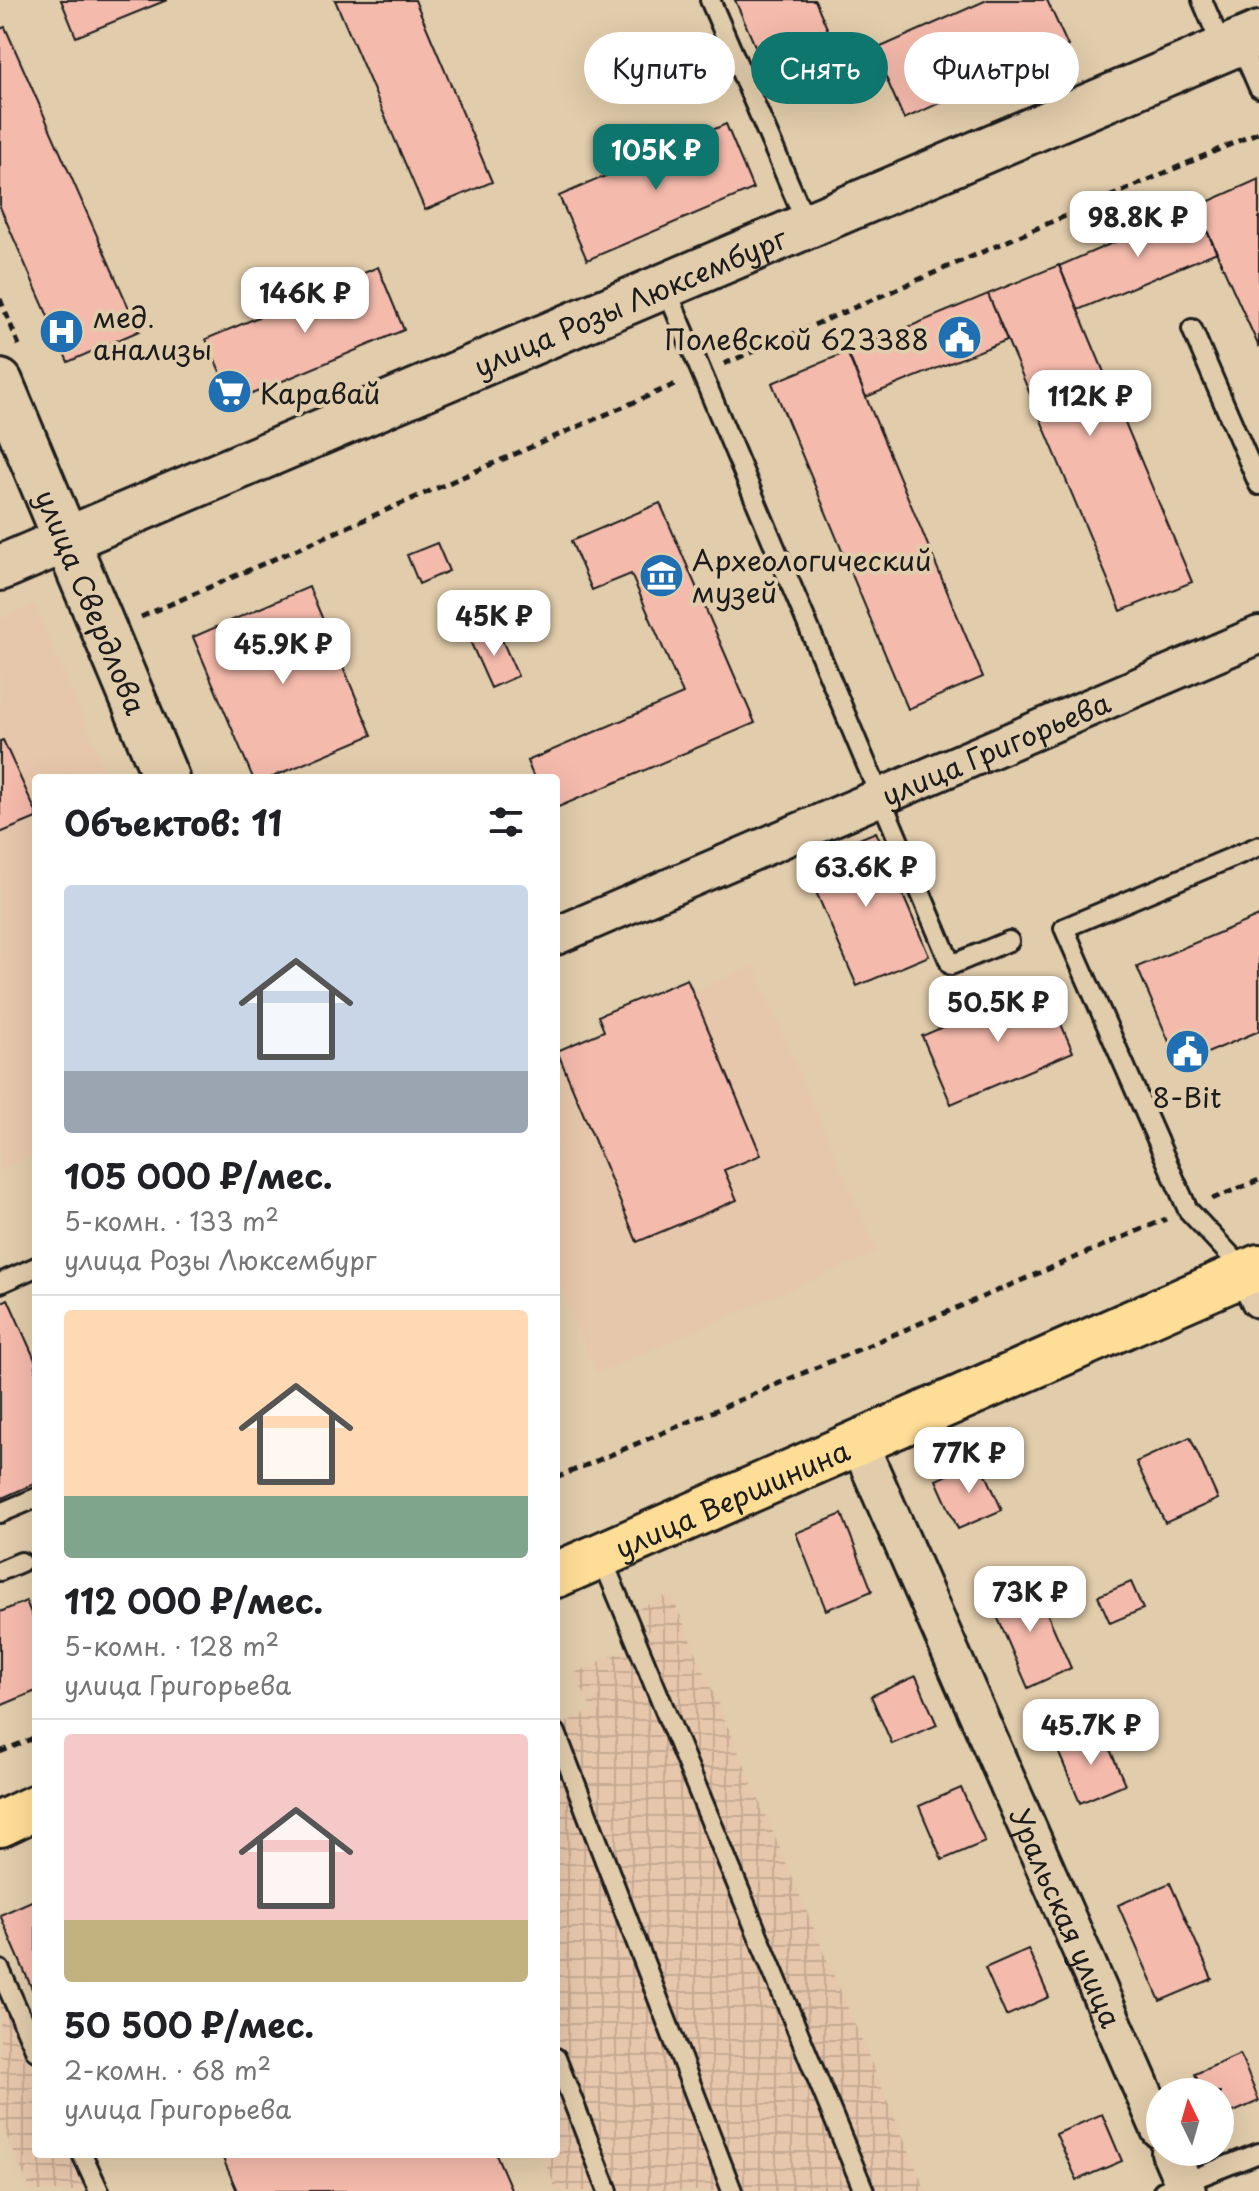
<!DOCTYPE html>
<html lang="ru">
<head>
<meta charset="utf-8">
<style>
  :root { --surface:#fff; --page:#f2f2f2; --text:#202124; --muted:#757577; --line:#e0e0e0; --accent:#0f766e }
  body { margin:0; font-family:"Playpen Sans",sans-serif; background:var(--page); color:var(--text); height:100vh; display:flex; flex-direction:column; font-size:30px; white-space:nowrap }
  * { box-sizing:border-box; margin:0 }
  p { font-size:26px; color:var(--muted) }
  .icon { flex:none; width:44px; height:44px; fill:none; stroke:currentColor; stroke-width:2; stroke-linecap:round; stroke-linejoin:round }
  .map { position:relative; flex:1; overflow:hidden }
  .drawer { position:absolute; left:32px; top:774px; width:528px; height:1384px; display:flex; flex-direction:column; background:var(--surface); border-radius:8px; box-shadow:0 8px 32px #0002 }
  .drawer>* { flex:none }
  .banner { position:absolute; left:584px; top:32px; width:554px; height:72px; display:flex; gap:16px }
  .needle { width:52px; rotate:355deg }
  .controls { position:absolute; left:1146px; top:2078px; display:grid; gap:16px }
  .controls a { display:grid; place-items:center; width:88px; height:88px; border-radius:50%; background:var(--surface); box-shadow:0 8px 32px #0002; font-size:40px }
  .price { position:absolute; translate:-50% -68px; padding:0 18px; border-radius:16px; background:#fff; color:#222; font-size:26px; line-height:52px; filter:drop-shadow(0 2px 4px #0008) }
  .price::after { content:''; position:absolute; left:50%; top:48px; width:24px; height:18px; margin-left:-12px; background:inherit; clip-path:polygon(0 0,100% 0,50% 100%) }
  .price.current { background:var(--accent); color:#fff }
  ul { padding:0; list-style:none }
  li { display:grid; align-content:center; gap:16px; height:424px; padding:0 32px }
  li+li { border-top:2px solid var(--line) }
  li span { display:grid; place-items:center; height:248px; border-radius:8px; color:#555 }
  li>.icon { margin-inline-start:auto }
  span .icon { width:144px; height:144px; fill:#fffc; stroke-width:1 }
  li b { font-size:34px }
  h2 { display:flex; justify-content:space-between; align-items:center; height:96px; padding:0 32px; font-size:34px }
  .chip { padding:0 28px; border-radius:36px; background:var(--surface); box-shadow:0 8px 32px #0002; font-size:28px; line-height:72px }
  .chip.current { background:var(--accent); color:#fff }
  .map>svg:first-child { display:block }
  .built { fill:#e7c7ab }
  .industrial { fill:url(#industrial-grid) }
  .building { fill:#f4baac; stroke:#1c1c1c; stroke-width:2 }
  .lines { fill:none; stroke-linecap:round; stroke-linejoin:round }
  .lane-casing { stroke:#1c1c1c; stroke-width:24 }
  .street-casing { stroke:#1c1c1c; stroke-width:42 }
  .secondary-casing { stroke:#1c1c1c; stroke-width:50 }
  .primary-casing { stroke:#1c1c1c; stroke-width:50 }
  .path { stroke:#1c1c1c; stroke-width:5; stroke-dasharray:8 6; stroke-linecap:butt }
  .lane { stroke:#e1ccab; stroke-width:18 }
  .street { stroke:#e1ccab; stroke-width:36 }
  .secondary { stroke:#e1ccab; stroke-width:44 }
  .primary { stroke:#fedd96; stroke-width:44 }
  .labels { text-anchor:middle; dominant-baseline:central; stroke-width:8; stroke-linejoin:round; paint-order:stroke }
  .street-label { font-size:28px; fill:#1c1c1c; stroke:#e1ccab }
  .poi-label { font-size:28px; fill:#1c1c1c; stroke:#e1ccab; text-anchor:start }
</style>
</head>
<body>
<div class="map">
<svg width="1259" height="2191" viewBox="0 0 1259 2191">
  <defs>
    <pattern id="industrial-grid" width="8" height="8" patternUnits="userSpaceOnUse" patternTransform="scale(2)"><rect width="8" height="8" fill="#e7c7ab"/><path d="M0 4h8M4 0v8" fill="none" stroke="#c6aa93"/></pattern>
  </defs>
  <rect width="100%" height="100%" fill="#e1ccab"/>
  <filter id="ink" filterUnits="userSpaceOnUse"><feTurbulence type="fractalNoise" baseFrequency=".0125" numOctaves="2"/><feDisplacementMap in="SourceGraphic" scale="16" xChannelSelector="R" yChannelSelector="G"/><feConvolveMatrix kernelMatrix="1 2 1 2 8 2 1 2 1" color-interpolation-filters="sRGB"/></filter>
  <g filter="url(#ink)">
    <path class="built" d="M34 604 109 778H36V1154L0 1170V619Z
      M753 966 877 1252 597 1373 556 1278V1051Z"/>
    <path class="industrial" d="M671 1594 926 2191H557L541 2154H556V1727L592 1711 575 1673 651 1638 638 1609Z
      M0 1998 36 2077V2154H71L88 2191H31L0 2121Z"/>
    <path class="building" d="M61 0H167L76 37Z
      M335 0H415L492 182 425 210Z
      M735 0H815L839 56 772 85Z
      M987 0H1047L1068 46 904 119 874 50Z
      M5 27 139 331 68 362 0 207V29Z
      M726 124 753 189 587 260 559 196Z
      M1259 179V347L1196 207Z
      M1196 207 1217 252 1078 310 1059 266Z
      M1059 265 1192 582 1121 611 988 294Z
      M378 267 404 330 233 402 206 339Z
      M988 294 1007 340 866 397 848 352Z
      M847 352 983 677 908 709 772 383Z
      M660 503 755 723 556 808V778H534L527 761 683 694 631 574 592 590 571 541Z
      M437 543 449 571 419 584 407 555Z
      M309 587 372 735 270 778H253L193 637Z
      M497 629 518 676 491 688 470 641Z
      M3 740 36 812V818L0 833V741Z
      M876 832 929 956 857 986 803 862Z
      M1259 916V1031L1179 1065 1137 967Z
      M687 979 761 1155 724 1170 737 1200 637 1242 557 1051 604 1031 598 1016Z
      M1044 984 1073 1052 951 1104 922 1036Z
      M8 1299 36 1362V1483L0 1499V1303Z
      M1190 1437 1218 1499 1165 1523 1136 1462Z
      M980 1461 1002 1510 958 1529 936 1480Z
      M842 1514 872 1591 826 1610 796 1533Z
      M1033 1581 1071 1668 1028 1688 990 1600Z
      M1131 1582 1143 1609 1110 1623 1098 1596Z
      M26 1601 36 1625V1691L0 1706V1612Z
      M916 1676 937 1725 892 1744 871 1696Z
      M1102 1731 1125 1784 1080 1803 1058 1751Z
      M961 1788 985 1842 942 1860 919 1806Z
      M1170 1883 1212 1979 1160 2001 1118 1905Z
      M36 1899V1998L0 1915Z
      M1028 1949 1049 1997 1006 2016 985 1968Z
      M1240 2054 1259 2101 1220 2118V2092H1203L1195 2074Z
      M1102 2114 1122 2161 1077 2180 1056 2134Z
      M221 2154H496L512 2191H237Z"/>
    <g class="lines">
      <defs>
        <path id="lane" d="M710 0 807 225
          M1202 0 1223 49
          M1239 42 1259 88
          M665 286 951 965 1009 941
          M1192 329 1259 485
          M1246 1272 1188 1210 1064 928 1259 846
          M0 1283 36 1267
          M0 1513 36 1498
          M601 1556 864 2191
          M0 1571 21 1562
          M556 1733 732 2191
          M0 1970 36 2051
          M556 2058 608 2191
          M82 2154 99 2191
          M1163 2191 1259 2153"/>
        <g id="street">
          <path id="s1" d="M556 936 1259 635"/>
          <path d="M1246 1272 1259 1299"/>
          <path id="s2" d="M858 1441 1160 2130"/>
          <path d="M1170 2152 1187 2191"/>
        </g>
        <g id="secondary">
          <path id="s3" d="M0 382 166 778"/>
          <path id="s4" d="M0 568 1259 34"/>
        </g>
        <g id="primary">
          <path id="s5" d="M556 1575 1259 1267"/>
          <path d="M0 1824 36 1807"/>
        </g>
      </defs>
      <use href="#lane" class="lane-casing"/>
      <use href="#street" class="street-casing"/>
      <use href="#secondary" class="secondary-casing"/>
      <use href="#primary" class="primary-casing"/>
      <path class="path" d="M0 299 21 350
        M724 364 1259 132
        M141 617 678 383
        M1212 1199 1259 1180
        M556 1478 1166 1219
        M0 1752 36 1737"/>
      <use href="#lane" class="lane"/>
      <use href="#street" class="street"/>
      <use href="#secondary" class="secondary"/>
      <use href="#primary" class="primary"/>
    </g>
  </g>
  <defs>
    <symbol id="hospital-disc" viewBox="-11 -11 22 22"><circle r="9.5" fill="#1f6fb2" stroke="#e1ccab"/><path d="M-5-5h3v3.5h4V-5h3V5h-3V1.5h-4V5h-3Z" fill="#fff"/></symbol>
    <symbol id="civic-disc" viewBox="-11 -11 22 22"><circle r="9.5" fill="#1f6fb2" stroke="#e1ccab"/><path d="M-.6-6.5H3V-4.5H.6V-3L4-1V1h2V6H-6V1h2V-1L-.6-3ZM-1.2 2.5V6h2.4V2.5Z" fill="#fff"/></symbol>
    <symbol id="supermarket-disc" viewBox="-11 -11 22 22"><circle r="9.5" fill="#1f6fb2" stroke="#e1ccab"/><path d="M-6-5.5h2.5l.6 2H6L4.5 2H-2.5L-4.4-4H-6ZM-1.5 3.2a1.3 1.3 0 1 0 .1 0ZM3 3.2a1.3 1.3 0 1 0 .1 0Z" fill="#fff"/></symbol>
    <symbol id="museum-disc" viewBox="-11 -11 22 22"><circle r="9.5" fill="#1f6fb2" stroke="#e1ccab"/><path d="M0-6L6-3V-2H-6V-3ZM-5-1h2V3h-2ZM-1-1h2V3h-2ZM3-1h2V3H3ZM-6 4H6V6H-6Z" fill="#fff"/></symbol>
  </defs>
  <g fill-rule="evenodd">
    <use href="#hospital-disc" x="36" y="306" width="51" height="51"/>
    <use href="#civic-disc" x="934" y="312" width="51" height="51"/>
    <use href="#supermarket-disc" x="204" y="366" width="51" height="51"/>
    <use href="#museum-disc" x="636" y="550" width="51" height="51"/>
    <use href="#civic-disc" x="1162" y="1026" width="51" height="51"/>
  </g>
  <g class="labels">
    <g class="street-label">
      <text stroke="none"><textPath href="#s4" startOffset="684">улица Розы Люксембург</textPath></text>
      <text stroke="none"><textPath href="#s3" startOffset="238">улица Свердлова</textPath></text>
      <text stroke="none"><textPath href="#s1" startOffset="478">улица Григорьева</textPath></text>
      <text stroke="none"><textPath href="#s5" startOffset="192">улица Вершинина</textPath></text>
      <text stroke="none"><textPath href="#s2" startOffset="520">Уральская улица</textPath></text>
    </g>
    <g class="poi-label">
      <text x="93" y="316">мед.<tspan x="93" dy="32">анализы</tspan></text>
      <text x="929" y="338" text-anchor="end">Полевской 623388</text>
      <text x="260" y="392">Каравай</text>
      <text x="692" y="559">Археологический<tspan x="692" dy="32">музей</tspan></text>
      <text x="1187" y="1096" text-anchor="middle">8-Bit</text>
    </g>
  </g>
</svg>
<div class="controls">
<a><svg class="needle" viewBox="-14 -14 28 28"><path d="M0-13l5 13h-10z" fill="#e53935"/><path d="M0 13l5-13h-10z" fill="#757577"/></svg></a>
</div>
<b class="price current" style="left:656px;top:192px">105K ₽</b>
<b class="price" style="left:1138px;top:259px">98.8K ₽</b>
<b class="price" style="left:305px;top:335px">146K ₽</b>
<b class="price" style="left:1090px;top:438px">112K ₽</b>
<b class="price" style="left:494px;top:658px">45K ₽</b>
<b class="price" style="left:283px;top:686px">45.9K ₽</b>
<b class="price" style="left:866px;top:909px">63.6K ₽</b>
<b class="price" style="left:998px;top:1044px">50.5K ₽</b>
<b class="price" style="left:969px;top:1495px">77K ₽</b>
<b class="price" style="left:1030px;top:1634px">73K ₽</b>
<b class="price" style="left:1091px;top:1767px">45.7K ₽</b>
<div class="banner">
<a class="chip">Купить</a>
<a class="chip current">Снять</a>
<a class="chip">Фильтры</a>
</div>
<section class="drawer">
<h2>Объектов: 11<svg class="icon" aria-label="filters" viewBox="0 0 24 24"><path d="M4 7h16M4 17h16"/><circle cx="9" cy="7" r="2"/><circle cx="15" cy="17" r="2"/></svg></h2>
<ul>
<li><span style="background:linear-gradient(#c9d6e8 75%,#9aa5b1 0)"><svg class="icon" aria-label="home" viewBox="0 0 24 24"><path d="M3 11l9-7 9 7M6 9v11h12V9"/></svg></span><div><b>105 000 ₽/мес.</b><p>5-комн. · 133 m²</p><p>улица Розы Люксембург</p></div></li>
<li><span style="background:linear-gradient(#ffd9b3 75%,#7fa58c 0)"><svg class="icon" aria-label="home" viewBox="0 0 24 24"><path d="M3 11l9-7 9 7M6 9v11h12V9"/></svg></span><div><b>112 000 ₽/мес.</b><p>5-комн. · 128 m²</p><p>улица Григорьева</p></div></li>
<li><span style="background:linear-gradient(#f6c9c9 75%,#c2b280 0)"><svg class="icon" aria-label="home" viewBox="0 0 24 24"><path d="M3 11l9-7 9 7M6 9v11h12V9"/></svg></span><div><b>50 500 ₽/мес.</b><p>2-комн. · 68 m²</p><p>улица Григорьева</p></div></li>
</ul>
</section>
</div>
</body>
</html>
